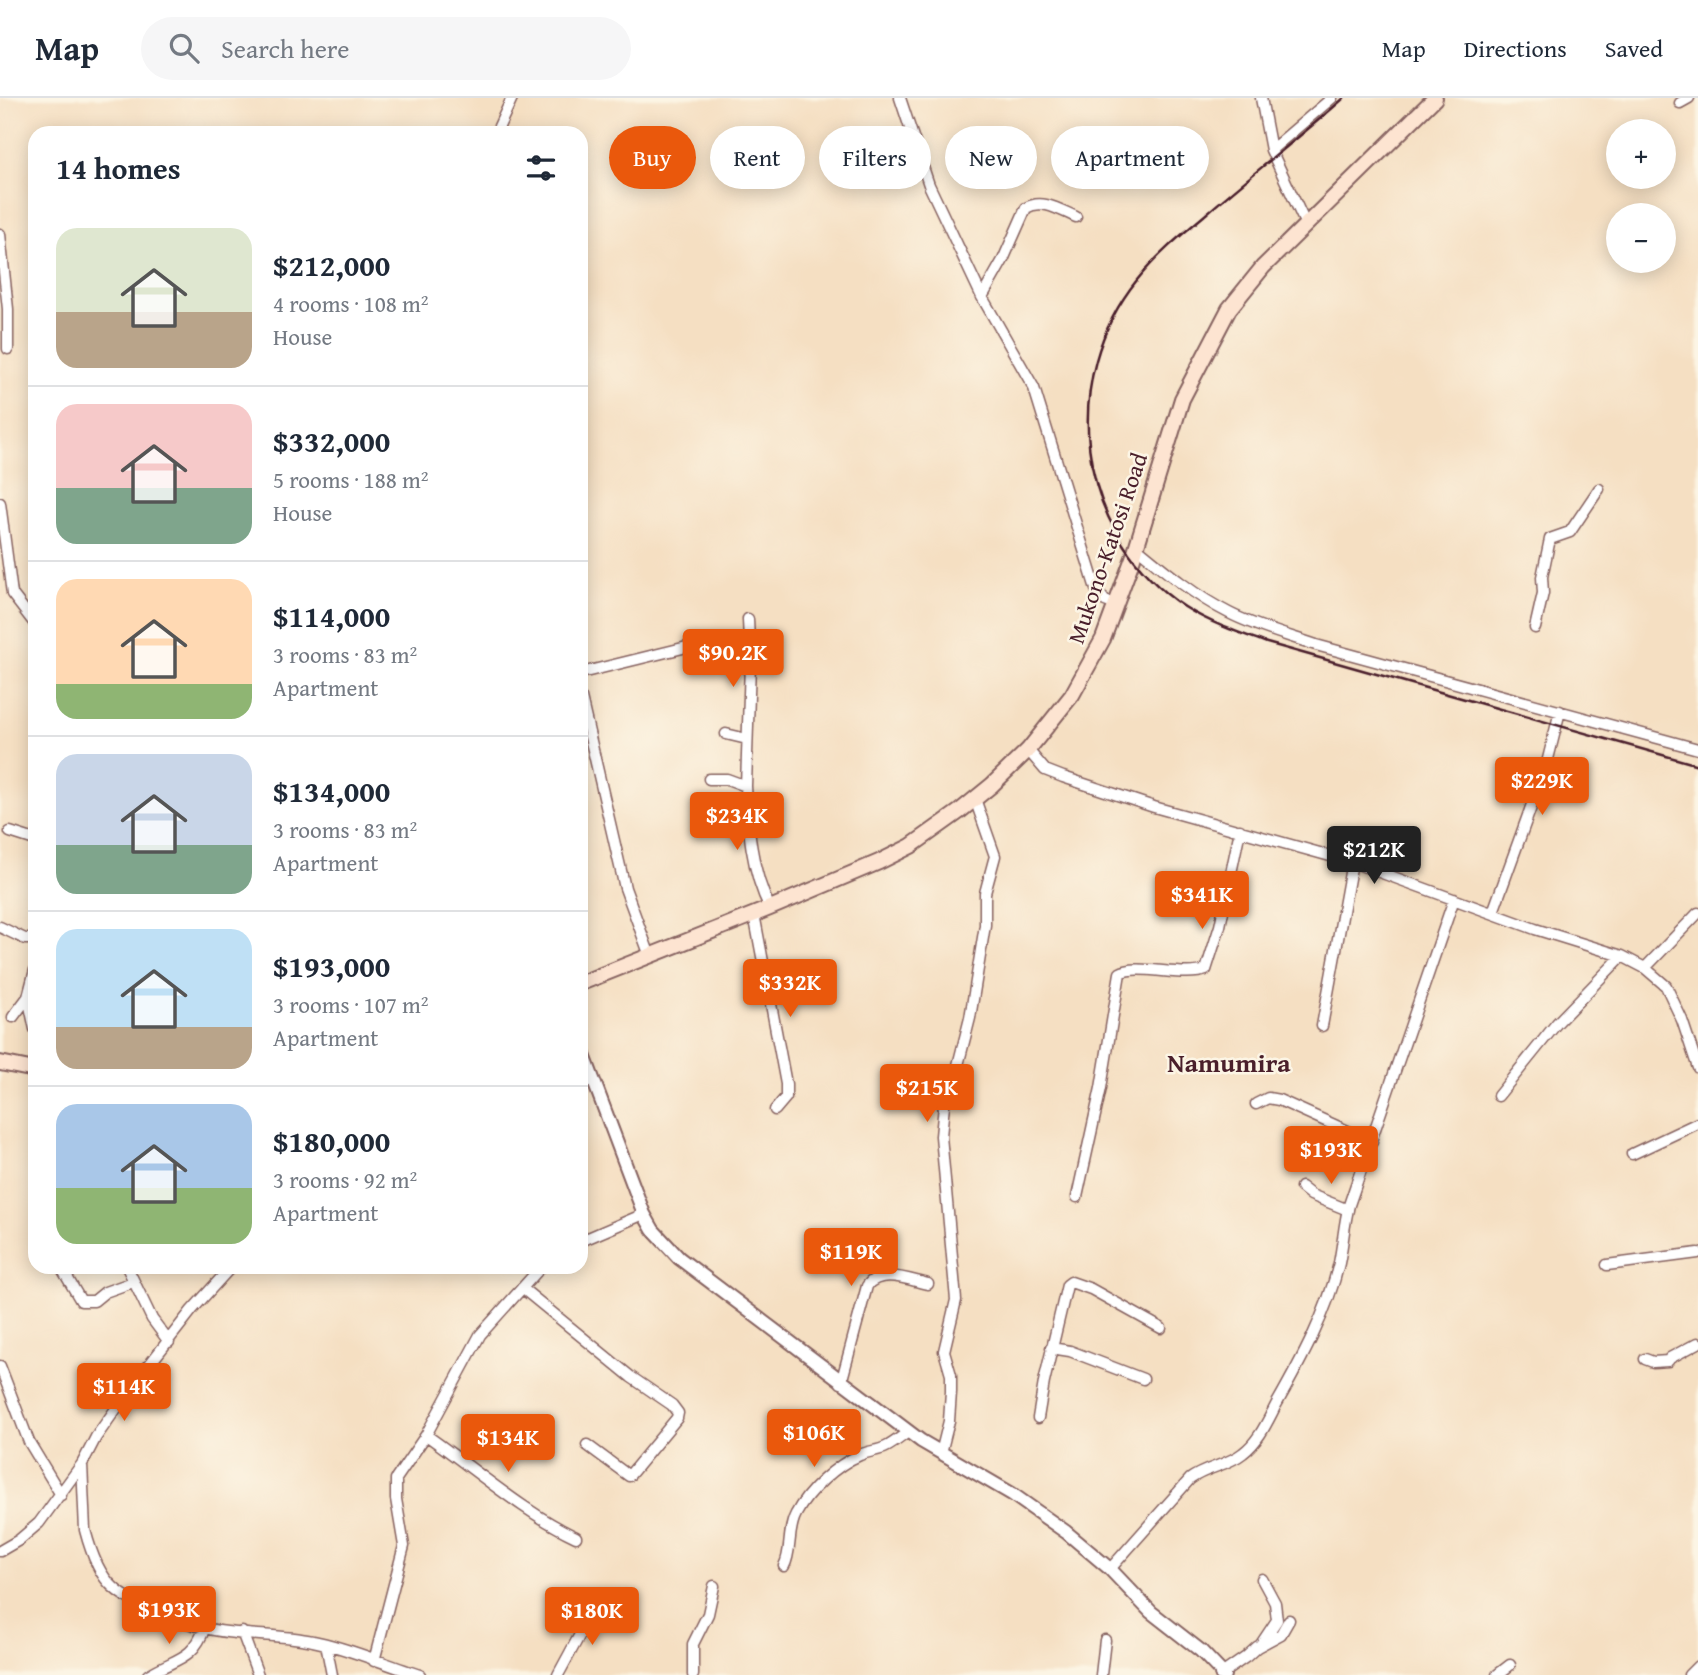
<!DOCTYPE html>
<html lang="en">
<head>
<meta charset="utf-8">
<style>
  :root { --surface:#fff; --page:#f6f6f7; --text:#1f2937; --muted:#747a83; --line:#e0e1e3; --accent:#ea580c }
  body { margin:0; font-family:"Gentium Book Plus",serif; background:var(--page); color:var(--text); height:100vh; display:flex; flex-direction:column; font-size:26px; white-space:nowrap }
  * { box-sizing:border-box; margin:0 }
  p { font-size:23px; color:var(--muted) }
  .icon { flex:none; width:38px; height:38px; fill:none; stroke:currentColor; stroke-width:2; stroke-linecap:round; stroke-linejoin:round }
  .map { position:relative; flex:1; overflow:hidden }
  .sheet { position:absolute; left:28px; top:28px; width:560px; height:1148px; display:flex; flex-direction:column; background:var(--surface); border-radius:21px; box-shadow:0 4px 18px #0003 }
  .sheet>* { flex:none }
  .guide { position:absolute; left:609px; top:28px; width:665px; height:63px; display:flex; gap:14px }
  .buttons { position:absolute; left:1606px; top:21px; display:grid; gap:14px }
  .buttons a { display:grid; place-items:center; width:70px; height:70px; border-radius:50%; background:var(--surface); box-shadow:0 4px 18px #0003; font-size:35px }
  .price { position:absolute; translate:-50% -60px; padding:0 16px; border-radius:7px; background:var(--accent); color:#fff; font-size:23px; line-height:46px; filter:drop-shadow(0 2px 4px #0008) }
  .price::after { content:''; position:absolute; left:50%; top:42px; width:21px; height:16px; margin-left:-10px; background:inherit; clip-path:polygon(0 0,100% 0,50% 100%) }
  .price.current { background:#222; color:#fff }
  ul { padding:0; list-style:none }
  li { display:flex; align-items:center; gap:21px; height:175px; padding:0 28px }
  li+li { border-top:2px solid var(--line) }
  li span { display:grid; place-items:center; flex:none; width:196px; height:140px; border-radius:21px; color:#555 }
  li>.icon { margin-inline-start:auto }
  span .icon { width:84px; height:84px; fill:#fffc; stroke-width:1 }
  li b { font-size:30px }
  h2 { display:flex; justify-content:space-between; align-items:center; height:84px; padding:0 28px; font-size:30px }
  .pill { padding:0 24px; border-radius:32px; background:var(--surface); box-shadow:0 4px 18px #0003; font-size:24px; line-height:63px }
  .pill.current { background:var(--accent); color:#fff }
  header { display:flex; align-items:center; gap:42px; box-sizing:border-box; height:98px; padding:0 35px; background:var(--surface); border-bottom:2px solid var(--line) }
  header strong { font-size:33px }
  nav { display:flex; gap:38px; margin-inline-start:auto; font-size:24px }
  .search { width:490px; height:63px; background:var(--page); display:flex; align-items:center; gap:18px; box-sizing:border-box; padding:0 24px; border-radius:38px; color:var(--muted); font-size:26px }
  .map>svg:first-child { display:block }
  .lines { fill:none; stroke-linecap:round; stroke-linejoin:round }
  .minor-casing { stroke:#866260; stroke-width:13 }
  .tertiary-casing { stroke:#866260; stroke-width:16 }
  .secondary-casing { stroke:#866260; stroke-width:18 }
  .minor { stroke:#fff; stroke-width:10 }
  .tertiary { stroke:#fff; stroke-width:12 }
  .secondary { stroke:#fde4d1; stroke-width:14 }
  .rail { stroke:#4a1f2b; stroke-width:2.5 }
  .labels { text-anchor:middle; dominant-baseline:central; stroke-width:5; stroke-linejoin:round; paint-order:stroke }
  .street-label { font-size:23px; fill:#4a1f2b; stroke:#fcf5e5 }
  .quarter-label { font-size:26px; font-weight:bold; fill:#4a1f2b; stroke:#fcf5e5 }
</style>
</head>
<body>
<header>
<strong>Map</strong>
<div class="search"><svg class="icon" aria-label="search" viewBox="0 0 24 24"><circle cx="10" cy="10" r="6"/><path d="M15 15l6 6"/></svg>Search here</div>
<nav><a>Map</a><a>Directions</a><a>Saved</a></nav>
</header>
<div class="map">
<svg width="1698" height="1577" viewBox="0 0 1698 1577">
  <rect width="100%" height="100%" fill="#fcf5e5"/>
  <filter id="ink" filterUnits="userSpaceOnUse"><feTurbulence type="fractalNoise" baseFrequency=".0143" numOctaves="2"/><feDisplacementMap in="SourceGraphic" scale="14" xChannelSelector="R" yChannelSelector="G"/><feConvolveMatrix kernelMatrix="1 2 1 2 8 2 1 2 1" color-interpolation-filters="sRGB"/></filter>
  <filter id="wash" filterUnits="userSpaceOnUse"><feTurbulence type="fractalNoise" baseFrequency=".00686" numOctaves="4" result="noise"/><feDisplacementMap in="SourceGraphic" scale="28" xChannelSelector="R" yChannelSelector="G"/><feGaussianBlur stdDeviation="1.57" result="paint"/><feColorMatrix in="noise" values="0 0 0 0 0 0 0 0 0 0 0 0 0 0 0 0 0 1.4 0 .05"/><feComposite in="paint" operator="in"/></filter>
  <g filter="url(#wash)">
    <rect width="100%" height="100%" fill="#f5dfc2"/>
  </g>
  <g filter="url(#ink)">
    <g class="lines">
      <defs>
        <path id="minor" d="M900 0 929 87 982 199 1034 290 1096 491 1105 503 1116 507
          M1261 0 1271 52 1306 127
          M1680 5 1689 0
          M496 35 512 0
          M1271 52 1332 0
          M0 136 8 211V251
          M982 199 1003 162 1026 110C1042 100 1060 112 1076 119
          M0 405 12 496 35 526
          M1136 449C1165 473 1195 498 1229 515 1256 529 1287 537 1316 547L1698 651
          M1535 530 1543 495 1542 479 1550 441 1570 434 1599 391
          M581 575 691 548
          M581 600 625 790 650 858
          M726 636 747 641
          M1028 652 1045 672 1063 679 1154 709 1352 764 1535 831 1622 858 1645 870 1666 888 1682 922 1698 970
          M709 681H727L746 688 750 566 748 521
          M746 688C748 728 751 773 770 810
          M10 734 35 742
          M1493 814 1547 665 1560 613
          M754 816 786 986V999L775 1012
          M0 829 25 841H35
          M1645 870 1698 815
          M28 899 35 931
          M13 919 28 899 35 872
          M1322 928 1352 764
          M1498 998 1557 925 1622 858
          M1256 1006 1268 1000 1279 1002 1372 1044
          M1632 1056 1698 1025
          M1301 1089 1311 1097 1348 1112
          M1077 1099 1101 990 1120 875C1136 865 1184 880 1206 872L1220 828 1240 732
          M581 1143 644 1116
          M1607 1167 1698 1155
          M61 1169 81 1203H94L105 1194 133 1184
          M127 1169 152 1221 169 1244
          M522 1190 631 1279 672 1307 678 1315 677 1320 629 1378 587 1347
          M1051 1250 1070 1253 1143 1281
          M1645 1261 1653 1264 1668 1263 1670 1260 1698 1245
          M0 1268 29 1344 61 1397
          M841 1285 867 1188C880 1170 909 1182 928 1186
          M1038 1320 1044 1284 1067 1187 1071 1184 1091 1191 1161 1230
          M426 1337C472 1369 526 1416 576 1439
          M941 1355 949 1323 951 1294V1277L944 1253 956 1202 941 1038 944 1007 955 979 970 920 985 827V795L995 758 975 701
          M82 1366 85 1432C90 1451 98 1476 113 1489 134 1509 198 1531 227 1534 256 1538 284 1537 313 1543 346 1549 387 1567 420 1577
          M0 1453 19 1442 39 1425 82 1366 96 1339 125 1298 192 1212 231 1169
          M784 1468C792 1454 787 1432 796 1416 808 1393 836 1367 860 1357 868 1353 878 1353 886 1349 894 1345 901 1339 908 1334
          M1110 1471 1190 1381C1206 1369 1227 1368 1243 1355 1259 1343 1267 1324 1276 1307 1301 1263 1327 1215 1339 1165 1343 1146 1344 1126 1349 1107L1454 801
          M242 1534 258 1577
          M326 1546 332 1577
          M1261 1546 1277 1522 1275 1505 1262 1481
          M374 1563 404 1448 396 1401V1381L426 1337 480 1237 541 1169
          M148 1577C175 1560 193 1563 205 1529
          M558 1577 597 1505
          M693 1577V1546L708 1516 714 1488
          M1101 1577 1105 1542
          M1220 1577 1246 1559 1257 1549 1281 1536 1289 1522
          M1497 1577 1510 1567
          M1689 1577 1698 1568"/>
        <path id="tertiary" d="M581 949 644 1116 653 1132 679 1160 921 1343 1012 1396 1066 1434 1110 1471 1151 1514 1201 1553 1224 1577"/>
        <path id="secondary" d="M581 885 770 810 879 764 911 748 960 713 992 687 1028 652 1072 597 1103 541 1133 460 1182 301 1229 211 1263 169 1435 0
          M0 965 35 972"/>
      </defs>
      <use href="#minor" class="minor-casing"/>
      <use href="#tertiary" class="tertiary-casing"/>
      <use href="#secondary" class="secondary-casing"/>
      <use href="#minor" class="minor"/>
      <use href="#tertiary" class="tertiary"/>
      <use href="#secondary" class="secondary"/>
      <path class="rail" d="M1344 0C1299 40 1251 77 1206 116 1181 137 1157 157 1137 182 1059 279 1075 428 1176 503 1203 523 1235 533 1267 545L1698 667"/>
    </g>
  </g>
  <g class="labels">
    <g class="street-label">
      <text transform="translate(1107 450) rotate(-71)">Mukono-Katosi Road</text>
    </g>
    <g class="quarter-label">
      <text x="1229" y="964">Namumira</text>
    </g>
  </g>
</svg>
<div class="buttons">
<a>+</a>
<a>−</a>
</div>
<b class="price" style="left:733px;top:591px">$90.2K</b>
<b class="price" style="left:1542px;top:719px">$229K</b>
<b class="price" style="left:737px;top:754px">$234K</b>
<b class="price current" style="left:1374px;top:788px">$212K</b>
<b class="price" style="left:1202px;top:833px">$341K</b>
<b class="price" style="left:790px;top:921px">$332K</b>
<b class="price" style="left:927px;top:1026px">$215K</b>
<b class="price" style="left:1331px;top:1088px">$193K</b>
<b class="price" style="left:851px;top:1190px">$119K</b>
<b class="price" style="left:124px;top:1325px">$114K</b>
<b class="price" style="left:814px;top:1371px">$106K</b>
<b class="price" style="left:508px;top:1376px">$134K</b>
<b class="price" style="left:169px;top:1548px">$193K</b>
<b class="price" style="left:592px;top:1549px">$180K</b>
<div class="guide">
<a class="pill current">Buy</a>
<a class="pill">Rent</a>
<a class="pill">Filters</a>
<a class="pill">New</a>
<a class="pill">Apartment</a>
</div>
<section class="sheet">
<h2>14 homes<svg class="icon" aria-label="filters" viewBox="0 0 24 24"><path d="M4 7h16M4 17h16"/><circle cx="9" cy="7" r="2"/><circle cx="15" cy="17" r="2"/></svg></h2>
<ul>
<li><span style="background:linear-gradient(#dfe7d0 60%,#b9a48a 0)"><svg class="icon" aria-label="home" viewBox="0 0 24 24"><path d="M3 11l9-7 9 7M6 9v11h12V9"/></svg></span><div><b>$212,000</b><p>4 rooms · 108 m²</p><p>House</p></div></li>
<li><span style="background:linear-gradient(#f6c9c9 60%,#7fa58c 0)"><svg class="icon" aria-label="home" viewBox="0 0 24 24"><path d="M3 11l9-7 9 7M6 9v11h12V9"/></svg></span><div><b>$332,000</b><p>5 rooms · 188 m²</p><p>House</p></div></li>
<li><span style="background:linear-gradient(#ffd9b3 75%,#8fb573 0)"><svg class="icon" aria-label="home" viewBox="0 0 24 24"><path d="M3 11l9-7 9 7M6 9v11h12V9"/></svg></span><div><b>$114,000</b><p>3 rooms · 83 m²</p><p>Apartment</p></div></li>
<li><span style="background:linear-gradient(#c9d6e8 65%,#7fa58c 0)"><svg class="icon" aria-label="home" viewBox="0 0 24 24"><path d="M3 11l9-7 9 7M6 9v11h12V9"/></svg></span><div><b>$134,000</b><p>3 rooms · 83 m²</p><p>Apartment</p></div></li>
<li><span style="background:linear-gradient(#bfe0f5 70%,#b9a48a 0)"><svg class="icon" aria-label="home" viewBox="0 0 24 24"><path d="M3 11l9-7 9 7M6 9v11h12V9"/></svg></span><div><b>$193,000</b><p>3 rooms · 107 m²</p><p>Apartment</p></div></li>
<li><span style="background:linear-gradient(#a9c7e8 60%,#8fb573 0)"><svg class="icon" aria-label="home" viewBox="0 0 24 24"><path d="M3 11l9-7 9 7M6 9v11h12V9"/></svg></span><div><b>$180,000</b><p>3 rooms · 92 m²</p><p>Apartment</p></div></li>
</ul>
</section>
</div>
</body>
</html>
